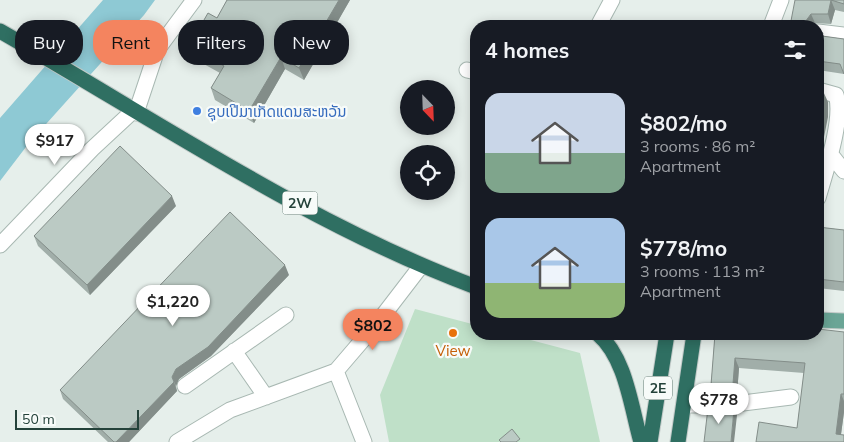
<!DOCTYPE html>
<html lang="en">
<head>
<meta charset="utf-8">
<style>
  :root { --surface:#171b24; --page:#20242c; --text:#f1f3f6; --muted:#9ea1a6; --accent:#f4845f }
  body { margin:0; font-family:Mulish,"Noto Sans Lao",sans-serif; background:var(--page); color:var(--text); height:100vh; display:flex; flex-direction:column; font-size:19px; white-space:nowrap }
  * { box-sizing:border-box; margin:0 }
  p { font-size:16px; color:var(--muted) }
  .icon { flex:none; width:28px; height:28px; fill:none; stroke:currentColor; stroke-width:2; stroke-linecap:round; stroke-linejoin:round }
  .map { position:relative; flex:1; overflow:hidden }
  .sheet { position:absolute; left:470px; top:20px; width:354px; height:320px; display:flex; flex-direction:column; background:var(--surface); border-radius:20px; box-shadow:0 2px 12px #0003 }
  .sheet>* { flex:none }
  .guide { position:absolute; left:15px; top:20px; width:380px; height:45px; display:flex; gap:10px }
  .needle { width:32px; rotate:157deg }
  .tools { position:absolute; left:400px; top:80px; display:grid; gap:10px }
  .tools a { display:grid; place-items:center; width:55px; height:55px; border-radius:50%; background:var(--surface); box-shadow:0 2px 12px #0003; font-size:25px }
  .scale { position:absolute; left:15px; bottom:12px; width:124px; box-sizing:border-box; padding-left:5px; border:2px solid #24423a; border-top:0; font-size:14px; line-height:18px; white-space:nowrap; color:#24423a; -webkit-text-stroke:4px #f7fbf9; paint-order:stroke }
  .price { position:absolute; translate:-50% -42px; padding:0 11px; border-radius:18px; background:#fff; color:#222; font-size:16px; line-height:32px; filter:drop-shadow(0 1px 2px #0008) }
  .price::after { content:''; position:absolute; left:50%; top:30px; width:15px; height:11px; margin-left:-8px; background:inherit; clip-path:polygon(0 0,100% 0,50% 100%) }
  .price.on { background:var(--accent); color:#111 }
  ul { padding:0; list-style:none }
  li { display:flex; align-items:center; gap:15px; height:125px; padding:0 15px }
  li span { display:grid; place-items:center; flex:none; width:140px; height:100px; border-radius:15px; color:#555 }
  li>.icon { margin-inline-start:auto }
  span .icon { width:60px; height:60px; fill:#fffc; stroke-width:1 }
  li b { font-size:21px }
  h2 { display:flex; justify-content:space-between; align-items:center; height:60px; padding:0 15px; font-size:21px }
  .pill { padding:0 18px; border-radius:20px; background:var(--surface); box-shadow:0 2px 12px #0003; font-size:18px; line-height:45px }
  .pill.on { background:var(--accent); color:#111 }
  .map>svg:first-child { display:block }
  .green { fill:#bfe0c8 }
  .water { fill:#8ec9d4 }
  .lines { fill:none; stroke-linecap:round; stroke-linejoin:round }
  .minor-casing { stroke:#a8b8b2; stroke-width:17 }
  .major-casing { stroke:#c2cac8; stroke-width:17 }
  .highway-casing { stroke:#c2cac8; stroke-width:17 }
  .minor { stroke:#fff; stroke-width:15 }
  .major { stroke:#6aa596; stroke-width:15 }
  .highway { stroke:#2f6f62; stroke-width:15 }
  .wall { fill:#a1aea9 }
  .shaded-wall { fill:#838d89 }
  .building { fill:#bbcac4; stroke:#838d89 }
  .shop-dot { fill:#3f7fe0; stroke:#f7fbf9; stroke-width:2 }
  .food-dot { fill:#e8710a; stroke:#f7fbf9; stroke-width:2 }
  .labels { text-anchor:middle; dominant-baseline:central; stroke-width:4.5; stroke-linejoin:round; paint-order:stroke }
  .shield { fill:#f7fbf9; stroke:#637a73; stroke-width:1 }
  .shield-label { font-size:14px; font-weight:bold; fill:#24423a }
  .shop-label { font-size:15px; fill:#366cbe; stroke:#f7fbf9; text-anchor:start }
  .food-label { font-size:15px; fill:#c56008; stroke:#f7fbf9 }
</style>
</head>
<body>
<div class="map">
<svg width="844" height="442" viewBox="0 0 844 442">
  <rect width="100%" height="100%" fill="#e6efeb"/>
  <path class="green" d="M415 309 476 325V334H508L580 353 600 442H389L380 395Z"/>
  <path class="water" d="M103 0H155L144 15 29 143 0 181V118Z"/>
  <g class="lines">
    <defs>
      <path id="minor" d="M598 26 612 0
        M771 26 781 0
        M818 32 844 35
        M467 70 476 72
        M818 90 836 95C844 118 825 173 818 198
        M136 113 157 50 194 0
        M832 156 844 171
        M0 245 92 149 133 111
        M234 351 266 397
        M185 386 286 315
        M684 405H727L791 397
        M177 442 230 410 336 371
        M364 442 336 371 378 322 421 266"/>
      <path id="major" d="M818 320 844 321"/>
      <path id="highway" d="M0 31C156 120 308 224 476 287
        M598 334C626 358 631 407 641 442
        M650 442 667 334
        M678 442 694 334"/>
    </defs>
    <use href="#minor" class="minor-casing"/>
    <use href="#major" class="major-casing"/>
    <use href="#highway" class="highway-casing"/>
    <use href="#minor" class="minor"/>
    <use href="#major" class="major"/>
    <use href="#highway" class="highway"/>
  </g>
  <path class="wall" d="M227 0H350L304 80 285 69 254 123 215 100 211 88 220 73 193 58 189 46 217 18Z
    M795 0H844V12L835 10 831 24 815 23Z
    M818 32 824 36 844 39V74L818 70Z
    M176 206 90 295 38 246 34 236Z
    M818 227 844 230V291L818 288Z
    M289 275 211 356 179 379 176 386 177 391 129 442H108L63 399 60 390Z
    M844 332V412L841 434 797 428 804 373 739 368 737 394 715 396 711 385 715 334 809 339Z"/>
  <path class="shaded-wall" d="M339 0H350L304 80 299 68Z
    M831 0 835 10 831 24 828 14Z
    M811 14 815 23 813 26H807L805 22Z
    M281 57 285 69 254 123 249 111Z
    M823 91 828 102V117L818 167V136Z
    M172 196 176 206 90 295 87 285Z
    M285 265 289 275 211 356 179 379 176 386 172 377 176 369Z
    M735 358 739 368 737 394 733 384Z
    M174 382 177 391 129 442H116Z
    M841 394 844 401V412L840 442 836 434Z
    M734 409 737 415 734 442H731Z"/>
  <path class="building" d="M227 0H339L299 68 281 57 249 111 211 88 224 66 189 46 208 13 217 18Z
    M795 0H844V4L831 0 828 14H811L805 22 807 26H790Z
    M818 32 823 33 822 36 844 39V74L840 64 818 61Z
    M818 89 823 91 824 105 818 136Z
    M120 146 172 196 87 285 34 236Z
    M230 212 285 265 208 347 176 369 172 377 174 382 116 442H114L60 390Z
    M818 227 844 230V282L818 279Z
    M818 329 844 332V394H841L836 434 844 435V442H756L759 422 797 428 805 363 735 358 733 384 711 385 715 334H736L809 339V334H818Z
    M733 407 734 409 731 442H704L708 408Z
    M512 429 520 439 516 442H501L499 440Z"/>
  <circle class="shop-dot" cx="197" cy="111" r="5"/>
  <circle class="food-dot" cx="453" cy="333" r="5"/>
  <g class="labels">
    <g class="shield">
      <rect x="282.5" y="191.5" width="35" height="23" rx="4"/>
      <rect x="644" y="376.5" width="28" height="23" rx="4"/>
    </g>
    <g class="shield-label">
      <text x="300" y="203">2W</text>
      <text x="658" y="388">2E</text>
    </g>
    <g class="shop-label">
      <text x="207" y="111">ຊຸບເປີມາເກັດແດນສະຫວັນ</text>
    </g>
    <g class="food-label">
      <text x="453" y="350">View</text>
    </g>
  </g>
</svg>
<div class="tools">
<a><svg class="needle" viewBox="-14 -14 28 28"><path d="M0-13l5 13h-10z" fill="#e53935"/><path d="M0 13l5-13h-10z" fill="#9ea1a6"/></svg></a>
<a><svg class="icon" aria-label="locate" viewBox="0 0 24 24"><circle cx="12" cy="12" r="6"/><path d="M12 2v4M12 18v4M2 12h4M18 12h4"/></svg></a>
</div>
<div class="scale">50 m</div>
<b class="price" style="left:55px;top:166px">$917</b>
<b class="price" style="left:173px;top:327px">$1,220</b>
<b class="price on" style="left:373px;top:351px">$802</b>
<b class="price" style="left:719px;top:425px">$778</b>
<div class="guide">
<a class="pill">Buy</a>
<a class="pill on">Rent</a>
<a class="pill">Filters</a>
<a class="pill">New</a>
</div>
<section class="sheet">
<h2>4 homes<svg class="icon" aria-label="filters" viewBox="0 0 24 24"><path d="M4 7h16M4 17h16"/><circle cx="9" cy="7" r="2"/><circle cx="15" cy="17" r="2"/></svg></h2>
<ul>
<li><span style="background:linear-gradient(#c9d6e8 60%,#7fa58c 0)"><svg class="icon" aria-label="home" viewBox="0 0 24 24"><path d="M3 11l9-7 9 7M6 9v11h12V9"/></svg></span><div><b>$802/mo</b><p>3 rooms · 86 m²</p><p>Apartment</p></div></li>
<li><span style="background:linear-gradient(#a9c7e8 65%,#8fb573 0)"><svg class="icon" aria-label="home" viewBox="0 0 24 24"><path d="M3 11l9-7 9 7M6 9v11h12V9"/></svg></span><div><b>$778/mo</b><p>3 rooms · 113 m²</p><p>Apartment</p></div></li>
</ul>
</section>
</div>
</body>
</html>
